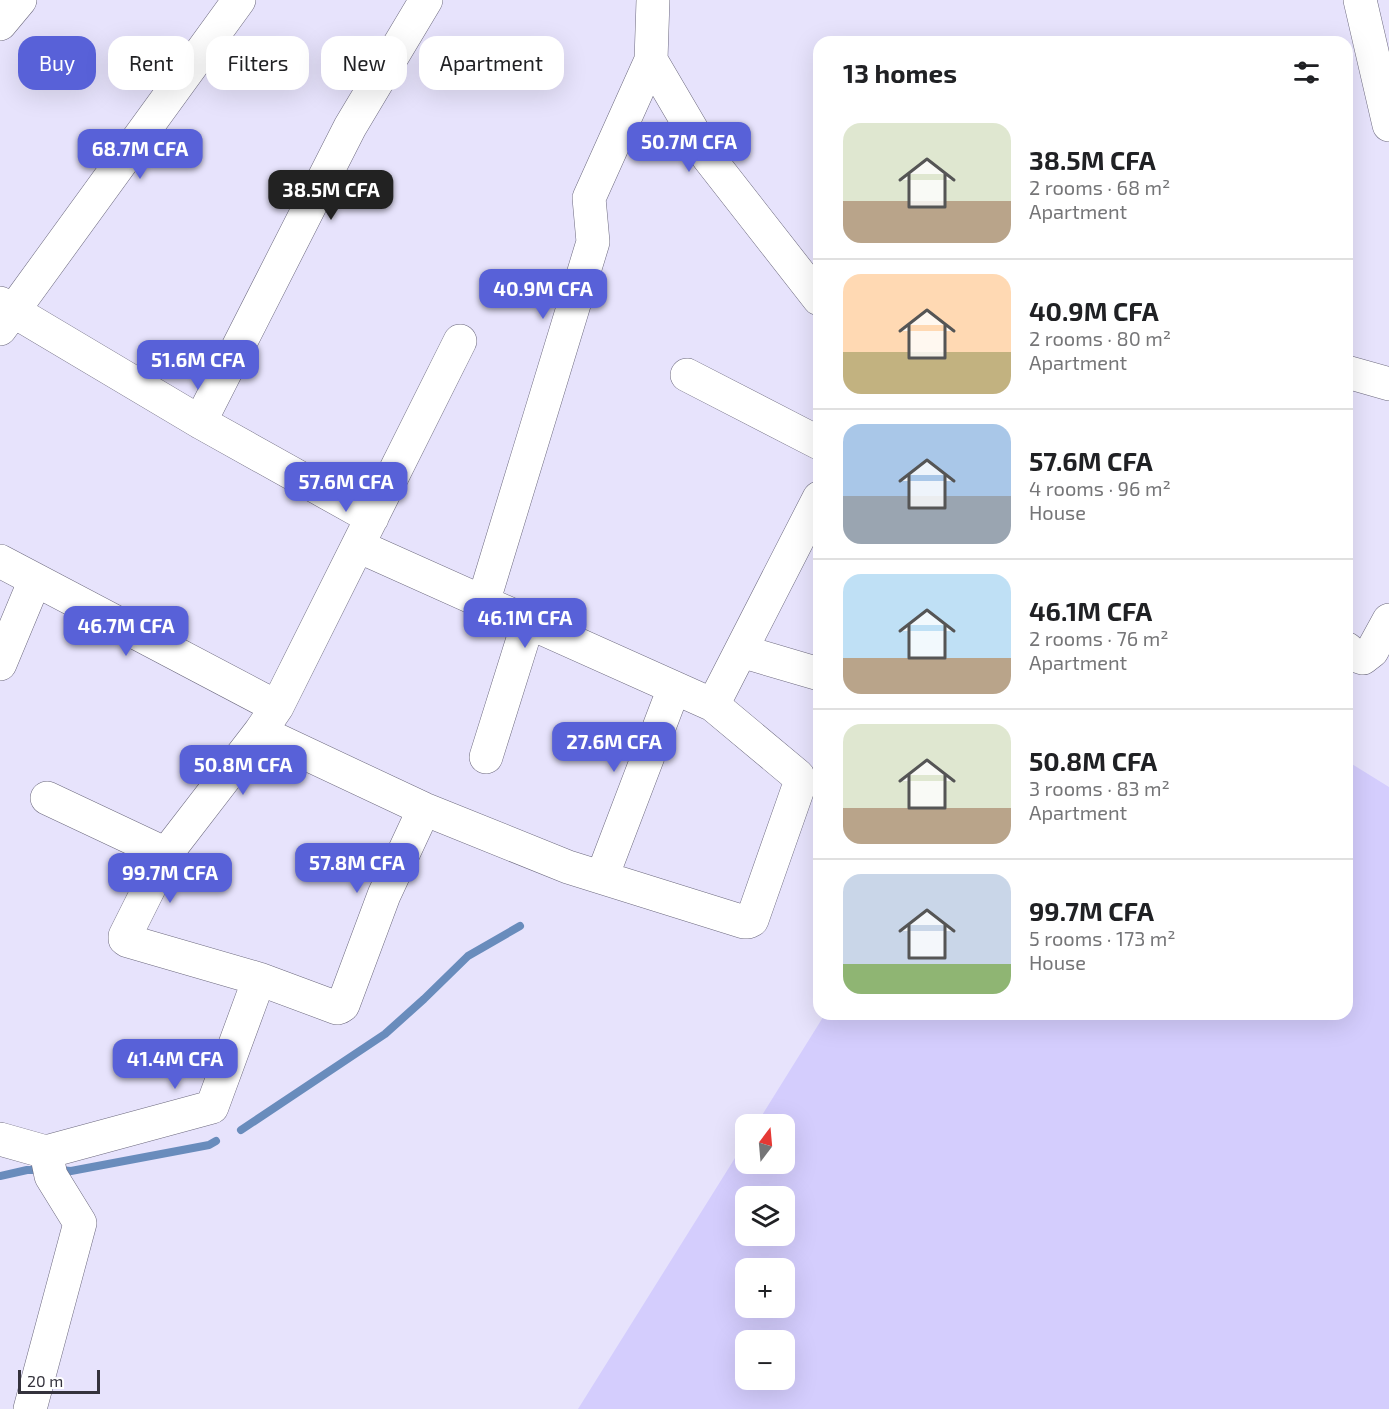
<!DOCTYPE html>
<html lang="en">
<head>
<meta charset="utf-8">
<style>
  :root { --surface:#fff; --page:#f6f6f6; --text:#202124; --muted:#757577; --line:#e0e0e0; --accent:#5861d8 }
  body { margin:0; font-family:"Exo 2",sans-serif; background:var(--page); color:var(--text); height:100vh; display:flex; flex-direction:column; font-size:22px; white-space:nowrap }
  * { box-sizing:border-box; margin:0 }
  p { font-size:20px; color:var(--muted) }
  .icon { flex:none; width:33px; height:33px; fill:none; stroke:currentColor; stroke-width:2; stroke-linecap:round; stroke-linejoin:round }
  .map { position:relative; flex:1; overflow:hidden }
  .panel { position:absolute; left:813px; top:36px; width:540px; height:984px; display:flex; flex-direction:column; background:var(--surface); border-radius:18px; box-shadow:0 6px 24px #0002 }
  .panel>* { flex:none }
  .guide { position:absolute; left:18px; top:36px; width:570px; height:54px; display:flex; gap:12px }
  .needle { width:39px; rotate:16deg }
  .controls { position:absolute; left:735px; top:1114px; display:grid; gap:12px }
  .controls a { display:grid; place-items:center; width:60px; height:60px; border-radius:12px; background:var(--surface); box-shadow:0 6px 24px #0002; font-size:30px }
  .scale { position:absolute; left:18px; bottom:15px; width:82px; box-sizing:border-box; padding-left:6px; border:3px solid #34323c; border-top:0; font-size:16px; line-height:21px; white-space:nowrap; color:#34323c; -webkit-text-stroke:4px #fff; paint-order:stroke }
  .price { position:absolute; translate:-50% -51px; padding:0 14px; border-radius:12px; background:var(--accent); color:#fff; font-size:20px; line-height:39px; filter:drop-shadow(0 2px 3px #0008) }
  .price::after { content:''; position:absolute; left:50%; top:36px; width:18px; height:14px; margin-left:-9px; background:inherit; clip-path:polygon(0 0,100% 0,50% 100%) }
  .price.on { background:#222; color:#fff }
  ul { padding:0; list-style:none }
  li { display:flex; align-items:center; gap:18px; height:150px; padding:0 30px }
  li+li { border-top:2px solid var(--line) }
  li span { display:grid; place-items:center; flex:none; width:168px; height:120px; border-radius:18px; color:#555 }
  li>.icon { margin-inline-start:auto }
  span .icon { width:72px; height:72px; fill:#fffc; stroke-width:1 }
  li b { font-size:26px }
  h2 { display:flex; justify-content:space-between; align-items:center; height:72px; padding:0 30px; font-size:26px }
  .tag { padding:0 21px; border-radius:18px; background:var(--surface); box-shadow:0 6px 24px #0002; font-size:21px; line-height:54px }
  .tag.on { background:var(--accent); color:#fff }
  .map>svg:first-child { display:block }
  .green { fill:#d4cdfd; fill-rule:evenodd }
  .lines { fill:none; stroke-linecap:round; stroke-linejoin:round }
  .stream { stroke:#698cbc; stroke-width:8 }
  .minor-casing { stroke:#6c697e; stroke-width:34 }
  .minor { stroke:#fff; stroke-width:33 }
</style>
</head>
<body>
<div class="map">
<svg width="1389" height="1409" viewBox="0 0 1389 1409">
  <rect width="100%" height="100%" fill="#e7e3fc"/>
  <path class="green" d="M1347 761 1389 787V1409H578L745 1142 746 1164H784V1125H756L825 1014H1347ZM746 1197H784V1236H746ZM746 1269H784V1308H746ZM746 1341H784V1380H746Z"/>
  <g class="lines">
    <path class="stream" d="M241 1130 385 1034 424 999 468 956 520 926
      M60 1170 71 1171 209 1145 216 1141
      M0 1176 27 1170H37"/>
    <defs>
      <path id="minor" d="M653 0 651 60 708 157 819 299
        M1360 0 1389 125
        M0 24 20 0
        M0 303 200 422 372 518
        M0 329 239 0
        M1347 372 1389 384
        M687 375 819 443
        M200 422 350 127 426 0
        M0 561 277 707
        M483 603 593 242 589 198 651 60
        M1347 649 1354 655 1363 658 1372 651 1389 620
        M741 651 819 674
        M0 664 35 580
        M713 705 819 498
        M260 732 424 809 568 867 744 922H748L752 920 800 783 798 776 713 705 358 546
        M486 757 528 623
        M47 798 166 854
        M424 809 384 895 343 1005 340 1007 337 1008 259 979 128 941 125 939V936L166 854 260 732 277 707 460 341
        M602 877 674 688
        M0 1139 46 1152 212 1107 259 979
        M30 1409 80 1223 51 1176 46 1152"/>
    </defs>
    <use href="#minor" class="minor-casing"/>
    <use href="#minor" class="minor"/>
  </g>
</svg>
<div class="controls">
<a><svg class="needle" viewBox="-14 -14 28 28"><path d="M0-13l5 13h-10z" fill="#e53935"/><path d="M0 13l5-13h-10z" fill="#757577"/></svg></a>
<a><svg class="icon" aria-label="layers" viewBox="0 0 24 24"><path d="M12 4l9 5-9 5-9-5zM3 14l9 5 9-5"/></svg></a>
<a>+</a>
<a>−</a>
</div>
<div class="scale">20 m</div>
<b class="price" style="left:689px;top:173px">50.7M CFA</b>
<b class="price" style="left:140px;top:180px">68.7M CFA</b>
<b class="price on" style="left:331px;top:221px">38.5M CFA</b>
<b class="price" style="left:543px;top:320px">40.9M CFA</b>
<b class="price" style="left:198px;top:391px">51.6M CFA</b>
<b class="price" style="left:346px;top:513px">57.6M CFA</b>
<b class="price" style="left:525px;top:649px">46.1M CFA</b>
<b class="price" style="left:126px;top:657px">46.7M CFA</b>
<b class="price" style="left:614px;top:773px">27.6M CFA</b>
<b class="price" style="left:243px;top:796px">50.8M CFA</b>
<b class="price" style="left:357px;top:894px">57.8M CFA</b>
<b class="price" style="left:170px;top:904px">99.7M CFA</b>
<b class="price" style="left:175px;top:1090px">41.4M CFA</b>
<div class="guide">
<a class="tag on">Buy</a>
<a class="tag">Rent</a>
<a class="tag">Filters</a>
<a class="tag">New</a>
<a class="tag">Apartment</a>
</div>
<section class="panel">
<h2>13 homes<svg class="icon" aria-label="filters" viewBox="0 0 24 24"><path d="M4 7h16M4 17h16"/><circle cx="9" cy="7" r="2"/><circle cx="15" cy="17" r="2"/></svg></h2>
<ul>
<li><span style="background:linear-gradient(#dfe7d0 65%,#b9a48a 0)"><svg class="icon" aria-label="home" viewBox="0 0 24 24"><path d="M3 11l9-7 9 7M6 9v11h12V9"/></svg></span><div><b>38.5M CFA</b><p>2 rooms · 68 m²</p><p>Apartment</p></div></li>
<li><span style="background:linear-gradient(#ffd9b3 65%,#c2b280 0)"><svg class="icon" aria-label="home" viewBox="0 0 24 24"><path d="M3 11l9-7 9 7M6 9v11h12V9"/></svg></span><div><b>40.9M CFA</b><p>2 rooms · 80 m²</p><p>Apartment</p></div></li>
<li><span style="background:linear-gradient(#a9c7e8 60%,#9aa5b1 0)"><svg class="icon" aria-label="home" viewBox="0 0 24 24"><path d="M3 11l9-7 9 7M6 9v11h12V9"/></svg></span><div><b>57.6M CFA</b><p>4 rooms · 96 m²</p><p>House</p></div></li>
<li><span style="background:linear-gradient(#bfe0f5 70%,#b9a48a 0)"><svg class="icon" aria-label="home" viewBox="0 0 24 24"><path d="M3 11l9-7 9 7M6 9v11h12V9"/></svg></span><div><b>46.1M CFA</b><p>2 rooms · 76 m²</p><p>Apartment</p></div></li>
<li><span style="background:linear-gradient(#dfe7d0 70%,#b9a48a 0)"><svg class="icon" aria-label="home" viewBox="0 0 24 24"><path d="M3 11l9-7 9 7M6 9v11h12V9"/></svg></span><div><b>50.8M CFA</b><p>3 rooms · 83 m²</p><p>Apartment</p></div></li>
<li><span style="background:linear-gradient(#c9d6e8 75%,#8fb573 0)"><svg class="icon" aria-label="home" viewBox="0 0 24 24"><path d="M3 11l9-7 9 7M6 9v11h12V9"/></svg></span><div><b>99.7M CFA</b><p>5 rooms · 173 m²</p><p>House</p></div></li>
</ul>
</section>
</div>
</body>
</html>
